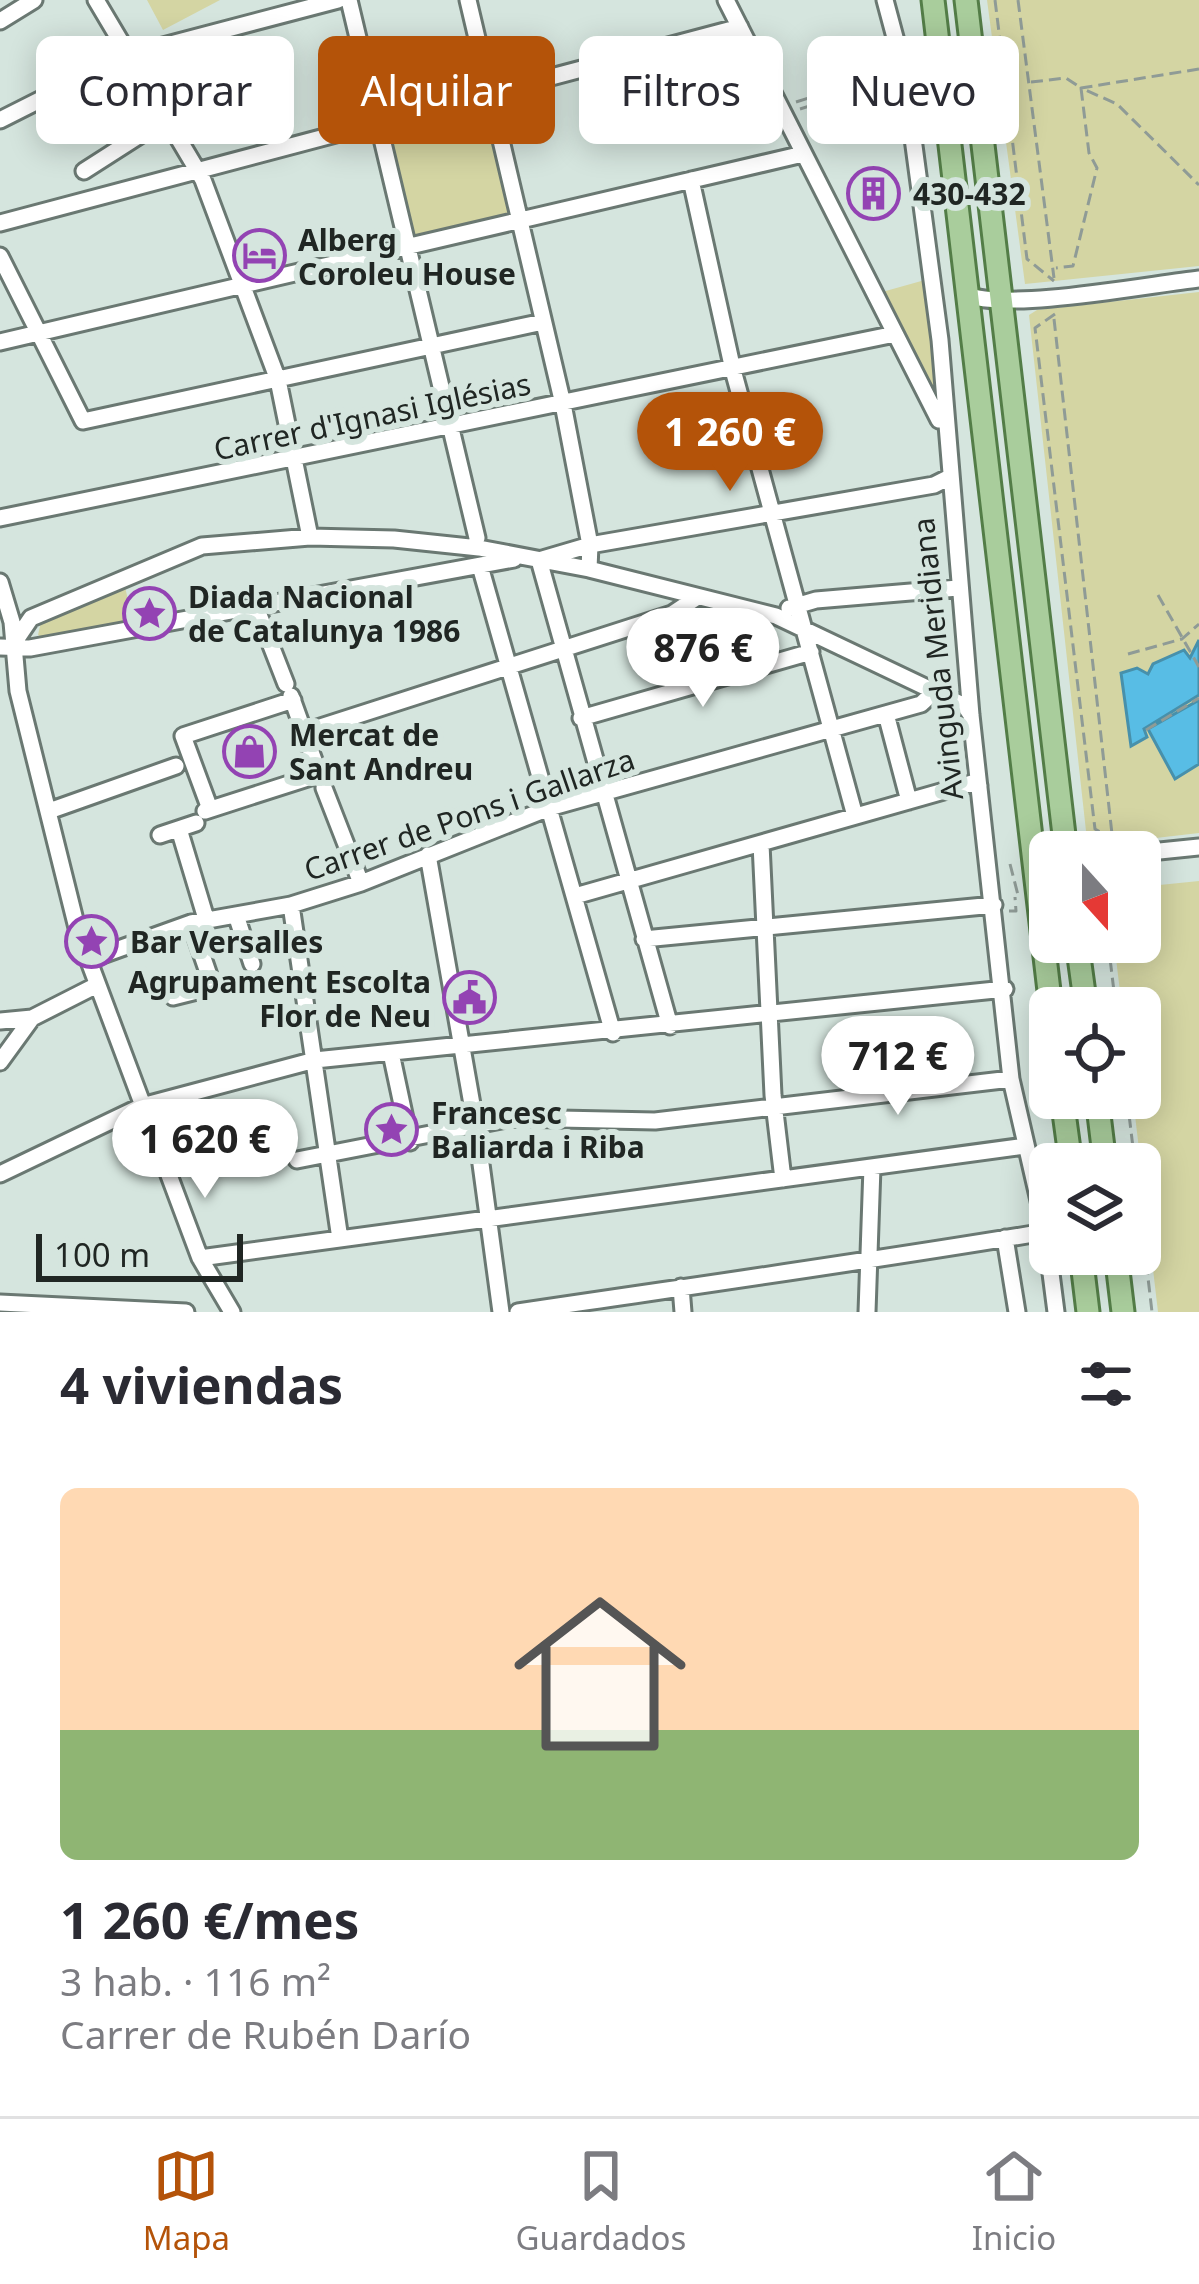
<!DOCTYPE html>
<html lang="es">
<head>
<meta charset="utf-8">
<style>
  :root { --surface:#fff; --page:#f7f7f7; --text:#2b2b33; --muted:#7c7c81; --line:#e1e1e2; --accent:#b45309 }
  body { margin:0; font-family:"Noto Sans",sans-serif; background:var(--page); color:var(--text); height:100vh; display:flex; flex-direction:column; font-size:45px; white-space:nowrap }
  * { box-sizing:border-box; margin:0 }
  p { font-size:39px; color:var(--muted) }
  .icon { flex:none; width:66px; height:66px; fill:none; stroke:currentColor; stroke-width:2; stroke-linecap:round; stroke-linejoin:round }
  .map { position:relative; height:1312px; overflow:hidden }
  .details { display:flex; flex-direction:column; background:var(--surface); flex:1 }
  .details>* { flex:none }
  .top-card { position:absolute; left:36px; top:36px; width:1128px; height:108px; display:flex; gap:24px }
  .needle { width:78px; rotate:159deg }
  .fabs { position:absolute; left:1029px; top:831px; display:grid; gap:24px }
  .fabs a { display:grid; place-items:center; width:132px; height:132px; border-radius:18px; background:var(--surface); box-shadow:0 6px 30px #0003; font-size:60px }
  .scale { position:absolute; left:36px; bottom:30px; width:207px; box-sizing:border-box; padding-left:12px; border:6px solid #202623; border-top:0; font-size:33px; line-height:42px; white-space:nowrap; color:#202623; -webkit-text-stroke:9px #d5e5de; paint-order:stroke }
  .price { position:absolute; translate:-50% -102px; padding:0 27px; border-radius:42px; background:#fff; color:#222; font-size:39px; line-height:78px; filter:drop-shadow(0 3px 6px #0008) }
  .price::after { content:''; position:absolute; left:50%; top:72px; width:36px; height:27px; margin-left:-18px; background:inherit; clip-path:polygon(0 0,100% 0,50% 100%) }
  .price.selected { background:var(--accent); color:#fff }
  ul { padding:0; list-style:none }
  li { display:grid; align-content:center; gap:24px; height:636px; padding:0 60px }
  li span { display:grid; place-items:center; height:372px; border-radius:18px; color:#555 }
  li>.icon { margin-inline-start:auto }
  span .icon { width:216px; height:216px; fill:#fffc; stroke-width:1 }
  li b { font-size:51px }
  h2 { display:flex; justify-content:space-between; align-items:center; height:144px; padding:0 60px; font-size:51px }
  .tag { padding:0 42px; border-radius:18px; background:var(--surface); box-shadow:0 6px 30px #0003; font-size:42px; line-height:108px }
  .tag.selected { background:var(--accent); color:#fff }
  .dock { display:flex; justify-content:space-around; align-items:center; height:168px; border-top:3px solid var(--line); background:var(--surface); font-size:33px; color:var(--muted) }
  .dock a { display:grid; justify-items:center; gap:6px }
  .dock .selected { color:var(--accent) }
  .map>svg:first-child { display:block }
  .green { fill:#d4d5a3 }
  .water { fill:#58bde5; stroke:#4790ab; stroke-width:3 }
  .lines { fill:none; stroke-linecap:round; stroke-linejoin:round }
  .minor-casing { stroke:#6a7872; stroke-width:21 }
  .major-casing { stroke:#537d47; stroke-width:27 }
  .path { stroke:#8f9b96; stroke-width:3; stroke-dasharray:12 6; stroke-linecap:butt }
  .minor { stroke:#fff; stroke-width:15 }
  .major { stroke:#a9cd9c; stroke-width:21 }
  .labels { text-anchor:middle; dominant-baseline:central; stroke-width:12; stroke-linejoin:round; paint-order:stroke }
  .poi-label { font-size:30px; font-weight:bold; fill:#202623; stroke:#d5e5de; text-anchor:start }
  .street-label { font-size:30px; fill:#202623; stroke:#d5e5de }
</style>
</head>
<body>
<div class="map">
<svg width="1199" height="1312" viewBox="0 0 1199 1312">
  <rect width="100%" height="100%" fill="#d5e5de"/>
  <path class="green" d="M147 0H220L163 30Z
    M987 0H1199V266L1025 284Z
    M485 106 510 214 408 243 383 131Z
    M932 278 944 431 875 294Z
    M1199 292V833L1104 844 1086 831 1029 315 1037 310Z
    M124 582 133 623 46 639 38 635 41 622Z
    M1199 881V1312H1158L1133 1098H1140V1008H1122L1114 942H1140V887Z"/>
  <path class="water" d="M1199 640V695L1144 729 1147 737 1131 746 1121 673 1137 668 1148 674 1153 664 1184 650 1190 658Z
    M1199 700V764L1175 779 1148 729Z"/>
  <g class="lines">
    <defs>
      <path id="minor" d="M96 0 203 180 278 380 310 537
        M349 0 477 538
        M468 0 563 404 590 545 589 569
        M726 0 939 420
        M885 0 904 71 940 340 971 715 1011 1079 1045 1227 1056 1312
        M0 21 34 0
        M0 120 129 55 338 0
        M84 171 251 64
        M691 180 733 370 855 816
        M0 223 740 27
        M0 256 83 421 543 322
        M966 295C1011 311 1146 285 1199 279
        M0 342 803 154
        M0 518 895 334
        M480 566 613 1033
        M0 582 12 622 18 691 78 932 200 1258 232 1312
        M256 607 286 684
        M789 608 816 600 958 588
        M672 614 689 687
        M14 643 31 618 202 546 310 537 394 539 479 548 589 569 776 616 965 706 971 715
        M0 647 30 648 514 559
        M291 696 320 777
        M886 714 909 801
        M581 718 811 652
        M305 732 672 614 696 598
        M324 788 361 883
        M210 809 183 736 293 700
        M49 811 176 766
        M205 811 320 774
        M179 829 207 922
        M160 835 196 823
        M761 844 773 1095 783 1179
        M1140 853 1199 847
        M428 855 476 1127 501 1312
        M575 896 972 783 979 786
        M291 905 340 1239
        M236 915 252 964
        M644 939 994 905
        M88 960 191 923 291 905 361 883 549 808 921 704 934 692
        M173 997 213 987 191 923
        M0 1021 32 1018 97 985
        M670 1026 539 560 590 545 934 485 948 478
        M391 1053 410 1142
        M0 1062 32 1018
        M297 1160 512 1118 655 1121 1011 1079
        M0 1174 142 1106 315 1060 1005 989
        M1005 1238 1017 1312
        M200 1258 1025 1146
        M681 1287 683 1312
        M0 1303 186 1312
        M518 1312C692 1286 865 1262 1039 1233L1045 1227
        M867 1312 872 1167"/>
      <path id="major" d="M933 0 1051 1008
        M966 0 1066 852
        M1077 942 1086 1008
        M1062 1098 1071 1164
        M1097 1098 1105 1164
        M1081 1254 1088 1312
        M1116 1254 1123 1312"/>
    </defs>
    <use href="#minor" class="minor-casing"/>
    <use href="#major" class="major-casing"/>
    <path class="path" d="M995 0 1027 259 1054 281
      M1018 0 1054 278
      M1199 69 1081 88 1117 104 1199 185
      M1031 82 1066 78 1081 88 1089 153 1097 168 1073 266 1056 268
      M796 102 890 72
      M825 102 841 90
      M800 109 888 81
      M1055 314 1035 328 1095 829 1116 841
      M1054 319 1112 834
      M1158 595 1199 667
      M1128 654 1182 639 1199 624
      M1146 730 1199 698
      M1010 864 1018 895
      M1009 911H1016L1015 897
      M1108 942 1116 1008
      M1127 1098 1135 1164
      M1140 1209 1152 1312"/>
    <use href="#minor" class="minor"/>
    <use href="#major" class="major"/>
  </g>
  <defs>
    <symbol id="building-ring" viewBox="-11 -11 22 22"><circle r="9.5" fill="#d5e5de" stroke="#9343b3" stroke-width="1.5"/><path d="M-4-6H4V6H1V3H-1V6H-4ZM-2.5-4.3h1.7v1.8h-1.7ZM.8-4.3h1.7v1.8H.8ZM-2.5-1h1.7V.8h-1.7ZM.8-1h1.7V.8H.8Z" fill="#9343b3"/></symbol>
    <symbol id="hotel-ring" viewBox="-11 -11 22 22"><circle r="9.5" fill="#d5e5de" stroke="#9343b3" stroke-width="1.5"/><path d="M-6-4.5h1.5V1H6V5H4.5V3h-9V5H-6ZM-4 0a1.8 1.8 0 1 1 3.6 0ZM.5 0V-2.5h3Q6-2.5 6 0Z" fill="#9343b3"/></symbol>
    <symbol id="sight-ring" viewBox="-11 -11 22 22"><circle r="9.5" fill="#d5e5de" stroke="#9343b3" stroke-width="1.5"/><path d="M0-6L1.8-2.2L6-1.7L2.9 1.2L3.7 5.4L0 3.3L-3.7 5.4L-2.9 1.2L-6-1.7L-1.8-2.2Z" fill="#9343b3"/></symbol>
    <symbol id="shop-ring" viewBox="-11 -11 22 22"><circle r="9.5" fill="#d5e5de" stroke="#9343b3" stroke-width="1.5"/><path d="M-5-2.5h2.3a2.7 3.5 0 0 1 5.4 0H5L5.5 6h-11ZM-1.5-2.5h3a1.5 2.3 0 0 0-3 0Z" fill="#9343b3"/></symbol>
    <symbol id="civic-ring" viewBox="-11 -11 22 22"><circle r="9.5" fill="#d5e5de" stroke="#9343b3" stroke-width="1.5"/><path d="M-.6-6.5H3V-4.5H.6V-3L4-1V1h2V6H-6V1h2V-1L-.6-3ZM-1.2 2.5V6h2.4V2.5Z" fill="#9343b3"/></symbol>
  </defs>
  <g fill-rule="evenodd">
    <use href="#building-ring" x="844" y="164" width="59" height="59"/>
    <use href="#hotel-ring" x="230" y="226" width="59" height="59"/>
    <use href="#sight-ring" x="120" y="584" width="59" height="59"/>
    <use href="#shop-ring" x="220" y="722" width="59" height="59"/>
    <use href="#sight-ring" x="62" y="912" width="59" height="59"/>
    <use href="#civic-ring" x="440" y="968" width="59" height="59"/>
    <use href="#sight-ring" x="362" y="1100" width="59" height="59"/>
  </g>
  <g class="labels">
    <g class="poi-label">
      <text x="913" y="193">430-432</text>
      <text x="298" y="239">Alberg<tspan x="298" dy="34">Coroleu House</tspan></text>
      <text x="188" y="596">Diada Nacional<tspan x="188" dy="34">de Catalunya 1986</tspan></text>
      <text x="289" y="734">Mercat de<tspan x="289" dy="34">Sant Andreu</tspan></text>
      <text x="130" y="941">Bar Versalles</text>
      <text x="431" y="981" text-anchor="end">Agrupament Escolta<tspan x="431" dy="34">Flor de Neu</tspan></text>
      <text x="431" y="1112">Francesc<tspan x="431" dy="34">Baliarda i Riba</tspan></text>
    </g>
    <g class="street-label">
      <text transform="translate(372 416) rotate(-12)">Carrer d'Ignasi Iglésias</text>
      <text transform="translate(937 659) rotate(-96)">Avinguda Meridiana</text>
      <text transform="translate(469 814) rotate(-19)">Carrer de Pons i Gallarza</text>
    </g>
  </g>
</svg>
<div class="fabs">
<a><svg class="needle" viewBox="-14 -14 28 28"><path d="M0-13l5 13h-10z" fill="#e53935"/><path d="M0 13l5-13h-10z" fill="#7c7c81"/></svg></a>
<a><svg class="icon" aria-label="locate" viewBox="0 0 24 24"><circle cx="12" cy="12" r="6"/><path d="M12 2v4M12 18v4M2 12h4M18 12h4"/></svg></a>
<a><svg class="icon" aria-label="layers" viewBox="0 0 24 24"><path d="M12 4l9 5-9 5-9-5zM3 14l9 5 9-5"/></svg></a>
</div>
<div class="scale">100 m</div>
<b class="price selected" style="left:730px;top:494px">1 260 €</b>
<b class="price" style="left:703px;top:710px">876 €</b>
<b class="price" style="left:898px;top:1118px">712 €</b>
<b class="price" style="left:205px;top:1201px">1 620 €</b>
<div class="top-card">
<a class="tag">Comprar</a>
<a class="tag selected">Alquilar</a>
<a class="tag">Filtros</a>
<a class="tag">Nuevo</a>
</div>
</div>
<section class="details">
<h2>4 viviendas<svg class="icon" aria-label="filters" viewBox="0 0 24 24"><path d="M4 7h16M4 17h16"/><circle cx="9" cy="7" r="2"/><circle cx="15" cy="17" r="2"/></svg></h2>
<ul>
<li><span style="background:linear-gradient(#ffd9b3 65%,#8fb573 0)"><svg class="icon" aria-label="home" viewBox="0 0 24 24"><path d="M3 11l9-7 9 7M6 9v11h12V9"/></svg></span><div><b>1 260 €/mes</b><p>3 hab. · 116 m²</p><p>Carrer de Rubén Darío</p></div></li>
</ul>
</section>
<nav class="dock">
<a class="selected"><svg class="icon" aria-label="map" viewBox="0 0 24 24"><path d="M3 6l6-2 6 2 6-2v14l-6 2-6-2-6 2zM9 4v14M15 6v14"/></svg>Mapa</a>
<a><svg class="icon" aria-label="saved" viewBox="0 0 24 24"><path d="M7 4h10v16l-5-4-5 4z"/></svg>Guardados</a>
<a><svg class="icon" aria-label="home" viewBox="0 0 24 24"><path d="M3 11l9-7 9 7M6 9v11h12V9"/></svg>Inicio</a>
</nav>
</body>
</html>
